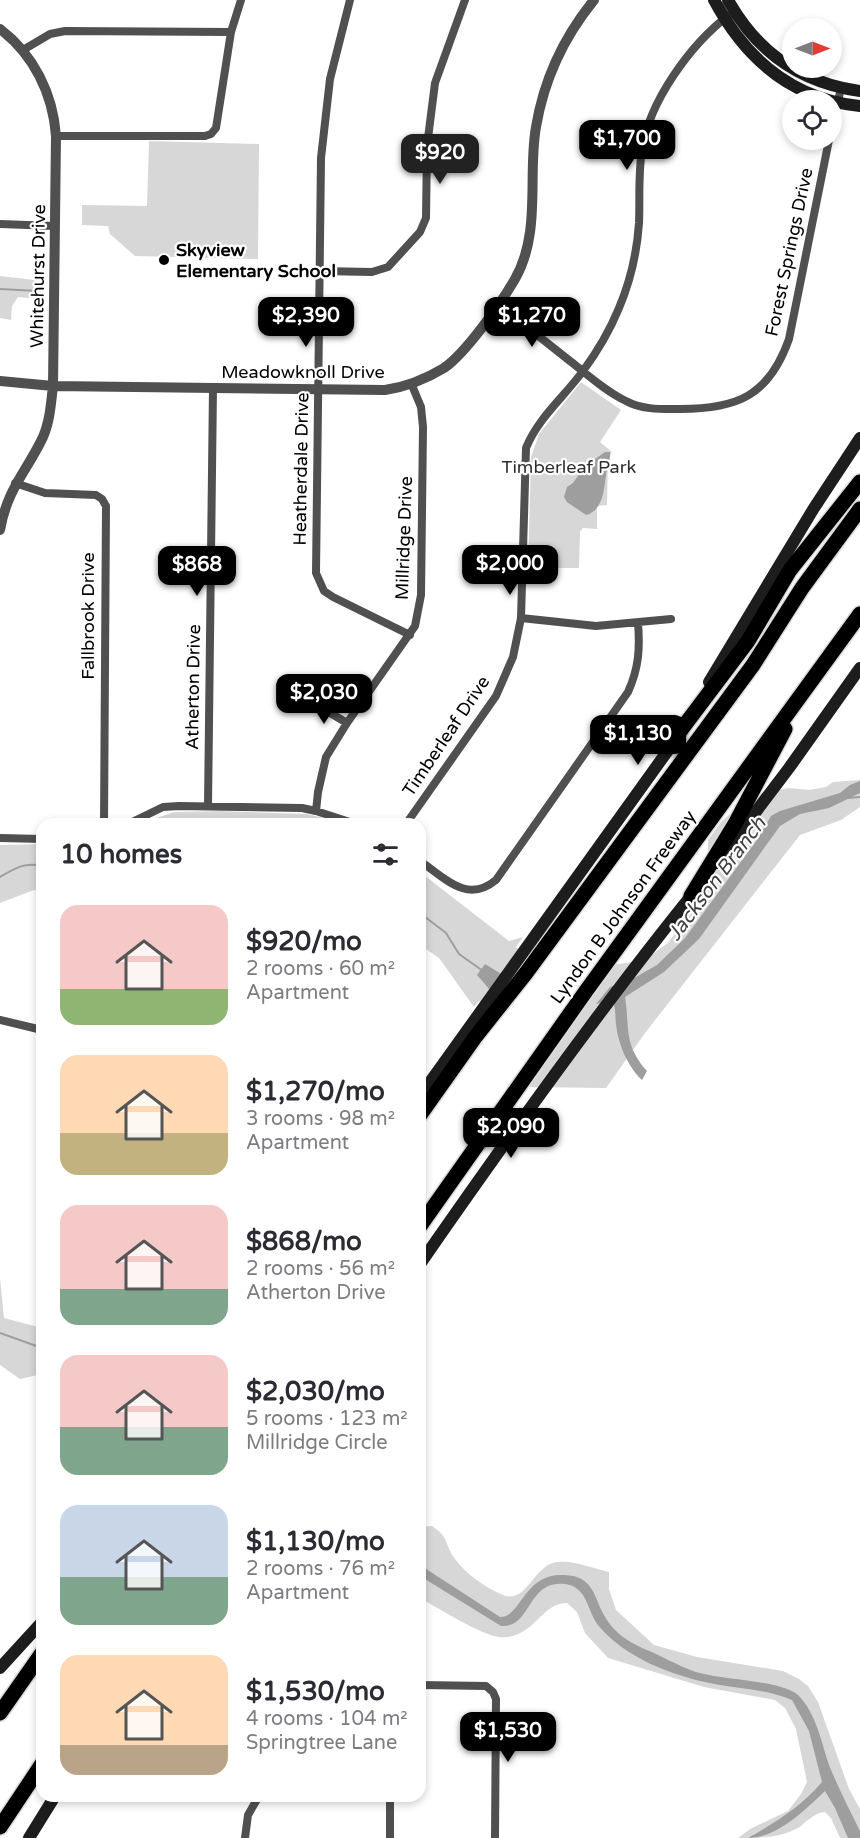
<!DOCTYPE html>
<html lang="en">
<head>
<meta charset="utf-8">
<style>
  :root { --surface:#fff; --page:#f2f2f3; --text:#2b2b33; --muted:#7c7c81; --accent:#000 }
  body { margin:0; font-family:"Varela Round",sans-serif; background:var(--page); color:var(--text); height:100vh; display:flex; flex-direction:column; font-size:22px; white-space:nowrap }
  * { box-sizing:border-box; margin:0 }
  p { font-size:20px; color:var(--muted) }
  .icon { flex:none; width:33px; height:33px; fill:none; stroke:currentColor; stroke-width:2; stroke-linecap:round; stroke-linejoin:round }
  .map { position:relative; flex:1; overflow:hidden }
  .sheet { position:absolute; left:36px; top:818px; width:390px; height:984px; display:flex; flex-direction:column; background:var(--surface); border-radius:18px; box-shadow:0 3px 9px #0003 }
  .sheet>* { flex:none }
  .needle { width:39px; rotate:90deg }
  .tools { position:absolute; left:782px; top:18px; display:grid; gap:12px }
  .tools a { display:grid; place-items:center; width:60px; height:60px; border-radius:50%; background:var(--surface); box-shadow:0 3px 9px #0003; font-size:30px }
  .price { position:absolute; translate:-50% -51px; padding:0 14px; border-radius:12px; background:var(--accent); color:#fff; font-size:20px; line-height:39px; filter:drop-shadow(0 2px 3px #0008) }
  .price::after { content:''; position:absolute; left:50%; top:36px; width:18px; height:14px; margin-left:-9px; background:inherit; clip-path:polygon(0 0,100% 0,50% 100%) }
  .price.current { background:#222; color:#fff }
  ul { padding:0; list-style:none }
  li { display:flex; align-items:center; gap:18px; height:150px; padding:0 24px }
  li span { display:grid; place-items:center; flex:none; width:168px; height:120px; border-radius:18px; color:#555 }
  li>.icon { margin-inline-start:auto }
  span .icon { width:72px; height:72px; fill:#fffc; stroke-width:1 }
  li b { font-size:26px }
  h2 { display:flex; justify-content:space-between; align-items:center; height:72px; padding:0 24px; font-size:26px }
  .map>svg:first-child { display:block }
  .green { fill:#d7d7d7 }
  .water { fill:#9e9e9e }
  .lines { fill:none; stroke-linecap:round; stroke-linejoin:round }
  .stream { stroke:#9e9e9e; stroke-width:2 }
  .motorway-casing { stroke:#dbdbdb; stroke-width:18 }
  .minor { stroke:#505050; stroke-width:8 }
  .tertiary { stroke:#505050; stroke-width:10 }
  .secondary { stroke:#1d1d1d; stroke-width:12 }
  .motorway { stroke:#000; stroke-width:15 }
  .poi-dot { fill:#000; stroke:#fff; stroke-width:2 }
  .labels { text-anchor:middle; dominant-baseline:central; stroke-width:4.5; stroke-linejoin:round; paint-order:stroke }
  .poi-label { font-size:18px; font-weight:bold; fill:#000; stroke:#fff; text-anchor:start }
  .street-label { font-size:18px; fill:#000; stroke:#fff }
  .park-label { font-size:18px; fill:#2e2e2e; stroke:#fff }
  .water-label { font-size:20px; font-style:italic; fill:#3f3f3f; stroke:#fff }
</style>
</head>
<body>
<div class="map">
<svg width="860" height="1838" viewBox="0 0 860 1838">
  <rect width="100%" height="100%" fill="#fff"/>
  <path class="green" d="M149 141 259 144 258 259 135 256 110 234 108 226 82 225V205L147 206Z
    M0 276 43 281V299L18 297 12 306 11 320 0 318Z
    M581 382 621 410 600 442 612 452 608 458 607 505 597 506V529L583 528 580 532 579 568H528L531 457 539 434Z
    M860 780V807L841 820 800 835 645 1033 606 1088 527 1087 607 966 644 960 668 943 694 907 708 879V840L721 822 742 803 764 792 789 788 809 790 826 787 833 782Z
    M220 811 307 814 343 823 139 824 174 812Z
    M42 844V892L34 890 0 903V845Z
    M420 872 509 941 523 937 516 947 537 963 496 1022 479 1001 474 1007 439 958 420 945Z
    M0 1278 4 1318 42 1328V1374L20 1379 0 1365Z
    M432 1526C450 1538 444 1544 455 1559 466 1574 486 1588 503 1595 527 1605 534 1563 558 1562 574 1560 594 1569 609 1572V1589L616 1610 654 1645 697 1657 783 1671 799 1679 808 1686 818 1702 849 1789 860 1809V1838H840L831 1818 825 1812C813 1813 807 1822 798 1828 779 1838 759 1838 738 1838L750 1829 788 1811 801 1794 807 1782 796 1729 785 1708 775 1700 704 1687 608 1658 585 1633 577 1612 567 1603C552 1603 544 1614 533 1624 524 1632 512 1639 499 1637 481 1635 438 1608 420 1598V1527Z"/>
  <path class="water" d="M605 452H610C611 459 607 467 606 475 604 489 603 511 586 515L567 502 564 497 567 487 573 483 584 467Z
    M860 781V793L829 808 800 814 780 826 699 939 664 972 625 997C630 1028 623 1044 647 1071L642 1080C628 1067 618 1044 616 1024 615 1016 616 1010 613 1001L596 1004 610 987 636 977 657 965 685 938 757 840 771 816 780 811 840 793 850 785Z
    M485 964 508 978 496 997 477 975Z
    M420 1565 500 1617C522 1617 523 1573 564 1575 596 1576 593 1599 607 1620 616 1634 628 1641 642 1648 660 1655 678 1666 696 1672 718 1678 741 1679 764 1683 774 1685 790 1688 798 1695 816 1713 821 1741 829 1765 838 1787 849 1809 860 1831V1838H848L835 1808 825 1791C805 1810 777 1838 748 1838 776 1822 801 1807 822 1782L809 1731 792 1700C767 1690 746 1689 720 1685 690 1680 655 1669 629 1652 618 1645 607 1636 598 1625 587 1611 588 1587 565 1584 527 1579 532 1628 501 1626L420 1576Z"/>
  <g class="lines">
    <path class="stream" d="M0 289 38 291
      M848 798 860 797
      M0 877C15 868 25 862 42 866
      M420 913 446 933 459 954 483 971
      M0 1333 42 1348"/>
    <defs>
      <path id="motorway" d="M681 730 748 641 790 570 860 482
        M691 896 735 824 785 729
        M420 1115 476 1036 526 973 753 665 802 588 860 509
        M420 1226 586 991 860 614
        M0 1713 42 1653
        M0 1827 42 1764"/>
    </defs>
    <use href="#motorway" class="motorway-casing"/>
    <path class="minor" d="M350 0 330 79 321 158 316 573 324 591 333 597 410 635
      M23 50 50 34 65 31 231 32
      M831 132 841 88
      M56 136H205L211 134 216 128 231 32 241 0
      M0 224 55 226
      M320 271 372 272 388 267 420 232 426 218 427 146 435 83 465 0
      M498 304C522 323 546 342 570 361 588 375 605 391 626 401 642 410 662 409 680 409 737 409 769 396 789 339L829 140
      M15 483 45 493 96 495 102 499 106 506 104 824
      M521 618 596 626 671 619
      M315 704 347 723
      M208 806 213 388
      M316 811 318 792 326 757 347 723 415 626 421 595 423 427 421 407 411 383
      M128 824 163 807 179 806 302 808 316 811 356 824
      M406 824 496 696 513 657 521 618 526 448C538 418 564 397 583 371 597 352 610 330 619 308 630 282 637 252 639 223 640 199 638 174 642 150 649 101 691 44 729 15
      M0 838 42 839
      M420 861C445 878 467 904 496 880L628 692C639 668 640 648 638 623
      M0 1020 42 1030
      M420 1685 486 1686 493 1692 496 1699 495 1838
      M390 1837V1796
      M245 1838 248 1815 259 1796"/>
    <path class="tertiary" d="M0 29C34 55 53 94 56 136L53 386C51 403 50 421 43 437 27 471 7 489 0 530
      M0 381 53 386 385 390C405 387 426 379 444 368 466 353 501 303 515 279 523 265 528 247 530 232 535 197 530 161 536 127 544 79 563 38 594 0"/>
    <path class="secondary" d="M714 0C745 58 792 99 860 106
      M728 0C757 52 801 83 860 91
      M709 682 814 508 860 438
      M717 863 789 768 860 668
      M420 1096 674 742 685 723
      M420 1264C508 1137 598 1011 695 891
      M0 1668 42 1622
      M29 1838 55 1796"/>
    <use href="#motorway" class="motorway"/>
  </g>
  <circle class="poi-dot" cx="164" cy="260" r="6"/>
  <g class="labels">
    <g class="poi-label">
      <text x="176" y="250">Skyview<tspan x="176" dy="21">Elementary School</tspan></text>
    </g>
    <g class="street-label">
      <text transform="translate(789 252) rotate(-78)">Forest Springs Drive</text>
      <text transform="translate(38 276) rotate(-89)">Whitehurst Drive</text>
      <text x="303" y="372">Meadowknoll Drive</text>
      <text transform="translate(301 469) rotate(-89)">Heatherdale Drive</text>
      <text transform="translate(404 538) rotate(-88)">Millridge Drive</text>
      <text transform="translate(88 616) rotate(-90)">Fallbrook Drive</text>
      <text transform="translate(193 687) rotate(-89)">Atherton Drive</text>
      <text transform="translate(446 736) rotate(-56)">Timberleaf Drive</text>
      <text transform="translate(623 907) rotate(-54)">Lyndon B Johnson Freeway</text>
    </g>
    <g class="park-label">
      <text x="569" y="467">Timberleaf Park</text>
    </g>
    <g class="water-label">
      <text transform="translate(717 879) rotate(-53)">Jackson Branch</text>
    </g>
  </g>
</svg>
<div class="tools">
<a><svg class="needle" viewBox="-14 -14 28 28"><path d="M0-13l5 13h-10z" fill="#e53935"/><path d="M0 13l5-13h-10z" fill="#7c7c81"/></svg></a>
<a><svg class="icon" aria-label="locate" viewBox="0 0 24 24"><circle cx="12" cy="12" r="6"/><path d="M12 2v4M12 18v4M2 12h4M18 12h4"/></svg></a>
</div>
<b class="price" style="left:627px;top:171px">$1,700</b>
<b class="price current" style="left:440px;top:185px">$920</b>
<b class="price" style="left:306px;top:348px">$2,390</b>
<b class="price" style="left:532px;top:348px">$1,270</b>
<b class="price" style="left:510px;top:596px">$2,000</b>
<b class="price" style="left:197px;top:597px">$868</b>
<b class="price" style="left:324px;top:725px">$2,030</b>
<b class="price" style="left:638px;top:766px">$1,130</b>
<b class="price" style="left:511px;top:1159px">$2,090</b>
<b class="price" style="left:508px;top:1763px">$1,530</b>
<section class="sheet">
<h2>10 homes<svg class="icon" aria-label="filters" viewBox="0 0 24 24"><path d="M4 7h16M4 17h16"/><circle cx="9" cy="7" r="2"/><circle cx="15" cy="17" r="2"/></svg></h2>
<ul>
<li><span style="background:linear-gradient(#f6c9c9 70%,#8fb573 0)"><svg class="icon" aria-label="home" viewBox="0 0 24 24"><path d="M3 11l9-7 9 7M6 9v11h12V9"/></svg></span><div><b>$920/mo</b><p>2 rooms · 60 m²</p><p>Apartment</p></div></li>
<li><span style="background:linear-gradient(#ffd9b3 65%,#c2b280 0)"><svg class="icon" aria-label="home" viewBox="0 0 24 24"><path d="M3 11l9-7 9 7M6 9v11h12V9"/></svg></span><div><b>$1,270/mo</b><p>3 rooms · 98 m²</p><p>Apartment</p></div></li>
<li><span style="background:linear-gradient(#f6c9c9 70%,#7fa58c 0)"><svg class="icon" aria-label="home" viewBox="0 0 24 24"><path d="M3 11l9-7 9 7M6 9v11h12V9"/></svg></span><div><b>$868/mo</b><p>2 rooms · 56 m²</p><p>Atherton Drive</p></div></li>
<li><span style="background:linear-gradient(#f6c9c9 60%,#7fa58c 0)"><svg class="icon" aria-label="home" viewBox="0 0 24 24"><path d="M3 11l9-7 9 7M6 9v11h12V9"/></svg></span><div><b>$2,030/mo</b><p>5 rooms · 123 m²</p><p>Millridge Circle</p></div></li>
<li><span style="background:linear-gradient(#c9d6e8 60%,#7fa58c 0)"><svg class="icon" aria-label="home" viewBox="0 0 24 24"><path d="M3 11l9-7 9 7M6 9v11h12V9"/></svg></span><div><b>$1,130/mo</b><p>2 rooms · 76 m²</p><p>Apartment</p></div></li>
<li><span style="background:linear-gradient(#ffd9b3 75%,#b9a48a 0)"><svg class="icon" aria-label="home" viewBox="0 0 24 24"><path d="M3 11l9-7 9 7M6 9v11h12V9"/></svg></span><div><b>$1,530/mo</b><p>4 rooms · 104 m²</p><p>Springtree Lane</p></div></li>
</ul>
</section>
</div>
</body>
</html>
